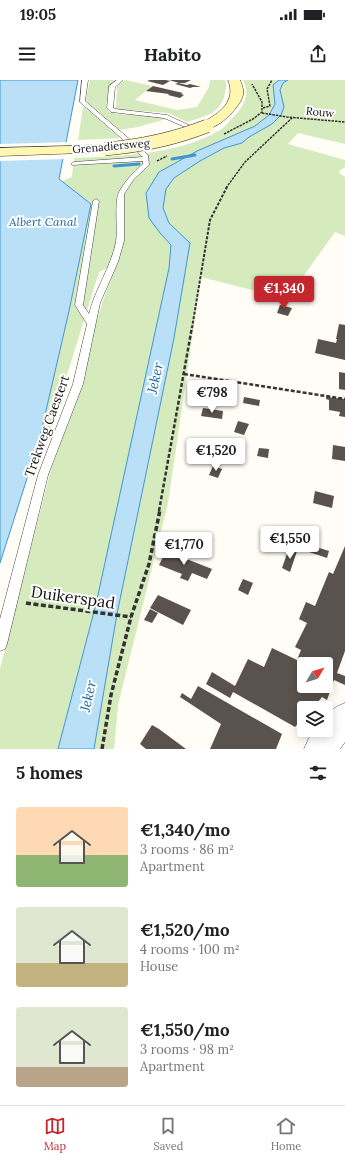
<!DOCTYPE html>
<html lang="en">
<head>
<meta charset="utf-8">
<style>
  :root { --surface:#fff; --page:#f2f2f2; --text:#202124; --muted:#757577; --line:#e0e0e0; --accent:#c4262e }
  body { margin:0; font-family:Lora,serif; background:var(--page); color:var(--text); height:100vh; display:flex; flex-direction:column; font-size:15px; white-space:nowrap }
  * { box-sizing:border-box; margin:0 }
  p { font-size:13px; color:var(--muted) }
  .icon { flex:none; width:22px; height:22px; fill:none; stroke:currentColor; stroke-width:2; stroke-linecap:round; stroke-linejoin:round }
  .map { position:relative; height:669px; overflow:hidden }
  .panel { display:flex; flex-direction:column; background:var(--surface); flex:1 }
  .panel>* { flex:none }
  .needle { width:26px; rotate:52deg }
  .tools { position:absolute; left:297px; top:577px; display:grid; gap:8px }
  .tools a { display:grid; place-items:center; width:36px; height:36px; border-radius:4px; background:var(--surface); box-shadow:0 2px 10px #0003; font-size:20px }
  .price { position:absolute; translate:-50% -34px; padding:0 9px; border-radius:4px; background:#fff; color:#222; font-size:13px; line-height:26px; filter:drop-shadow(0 1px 2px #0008) }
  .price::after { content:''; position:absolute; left:50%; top:24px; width:12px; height:9px; margin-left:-6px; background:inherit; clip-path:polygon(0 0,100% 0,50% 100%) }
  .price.current { background:var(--accent); color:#fff }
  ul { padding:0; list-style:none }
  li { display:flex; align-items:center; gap:12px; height:100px; padding:0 16px }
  li span { display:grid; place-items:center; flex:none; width:112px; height:80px; border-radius:4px; color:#555 }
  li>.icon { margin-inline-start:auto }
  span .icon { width:48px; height:48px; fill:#fffc; stroke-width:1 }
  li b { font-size:17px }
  h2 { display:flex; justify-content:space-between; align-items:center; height:48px; padding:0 16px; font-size:17px }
  .status { display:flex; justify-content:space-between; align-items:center; height:28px; padding:0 20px; background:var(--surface); direction:ltr }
  .status svg { height:11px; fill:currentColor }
  header { display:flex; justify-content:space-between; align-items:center; height:52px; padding:0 16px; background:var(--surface); font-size:18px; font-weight:700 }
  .dock { display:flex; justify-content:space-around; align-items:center; height:56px; border-top:1px solid var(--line); background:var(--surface); font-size:11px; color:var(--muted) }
  .dock a { display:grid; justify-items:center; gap:2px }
  .dock .current { color:var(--accent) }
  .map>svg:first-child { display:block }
  .green { fill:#d5ebbd }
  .water { fill:#b9e0f7; stroke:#3f96cf }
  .pier { fill:#fffdf5 }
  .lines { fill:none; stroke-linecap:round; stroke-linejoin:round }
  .stream { stroke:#3f96cf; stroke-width:3 }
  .building { fill:#5a524d; fill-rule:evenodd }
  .lane-casing { stroke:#444; stroke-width:1 }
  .street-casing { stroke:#444; stroke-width:1 }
  .secondary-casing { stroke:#333; stroke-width:1 }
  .path-far3 { stroke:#333; stroke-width:1.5; stroke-dasharray:2.5 1; stroke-linecap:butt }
  .path-far2 { stroke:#333; stroke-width:2; stroke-dasharray:3 1.5; stroke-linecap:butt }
  .path-far1 { stroke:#333; stroke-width:2.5; stroke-dasharray:4 2; stroke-linecap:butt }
  .path { stroke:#333; stroke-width:3.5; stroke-dasharray:5 2.5; stroke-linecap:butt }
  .lane { fill:#fff; fill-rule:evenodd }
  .street { fill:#fff; fill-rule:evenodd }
  .secondary { fill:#fff6b0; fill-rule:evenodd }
  .secondary-bridge-casing { stroke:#333; stroke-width:14; stroke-linecap:butt }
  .secondary-bridge { stroke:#fff6b0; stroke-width:13 }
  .labels { text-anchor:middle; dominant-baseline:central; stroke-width:4; stroke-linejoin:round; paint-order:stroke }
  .far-street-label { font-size:11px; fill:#111; stroke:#fff }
  .far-water-label { font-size:12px; font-style:italic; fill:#1768a6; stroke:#fff }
  .street-label { font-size:13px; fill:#111; stroke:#fff }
  .water-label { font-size:14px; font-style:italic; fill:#1768a6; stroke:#fff }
  .near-street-label { font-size:16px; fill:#111; stroke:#fff }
</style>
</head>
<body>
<div class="status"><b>19:05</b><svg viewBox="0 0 49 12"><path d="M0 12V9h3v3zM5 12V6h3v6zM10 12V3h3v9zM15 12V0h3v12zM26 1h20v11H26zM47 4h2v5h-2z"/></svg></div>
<header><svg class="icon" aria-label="menu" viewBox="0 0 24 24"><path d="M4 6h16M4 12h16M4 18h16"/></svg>Habito<svg class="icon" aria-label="share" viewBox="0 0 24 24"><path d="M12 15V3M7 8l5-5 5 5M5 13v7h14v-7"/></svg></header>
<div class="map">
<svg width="345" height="669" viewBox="0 0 345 669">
  <rect width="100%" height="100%" fill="#fffdf5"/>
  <path class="green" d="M90 0H116L110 5 106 26 109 32 119 34 161 37 166 39 138 47 119 50 87 22 86 19Z
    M125 0 152 6 135 20 177 30 197 27 209 7 210 0H225C227 4 226 8 225 13 221 34 205 36 187 42L168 33 116 29 117 6Z
    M243 0H279L273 5 275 24 269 35 255 46 159 92 160 153 171 165 169 188 96 524 58 669H0V589L51 389 83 304 96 242 105 215 117 183 99 192 48 356 45 361H39L69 231 91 124 62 101 72 97 74 78C121 76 178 75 220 50 226 47 230 40 235 35 245 25 250 13 243 0Z
    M288 0H345V64L298 53 288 64 345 80V87L339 91 340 94 345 97V156L335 152 287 219 201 197 168 423 118 625 114 669H94L117 534 174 258 190 163 169 143 163 128 166 109 174 98 200 81 224 68 242 63 249 57 272 44 281 18 280 10 283 3Z
    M83 27H86L120 58 78 60Z"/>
  <path class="water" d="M0 0H78L59 99 91 124 69 231 39 361 0 483Z
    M279 0H288L283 3 280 10 284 27 281 35 272 44 249 57 242 63 224 68 200 81 174 98 166 109 163 128 169 143 190 163 174 258 117 534 94 669H58L96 524 169 188 171 165 160 153 149 138 146 113 159 92 197 71 255 46 269 35 275 24 273 5Z"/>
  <path class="pier" d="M68 62 65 79 0 81V64Z"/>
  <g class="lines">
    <path class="stream" d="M172 79 195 75
      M114 86 139 84"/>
  </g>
  <path class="building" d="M150 0H166L170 1 163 5 147 1Z
    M169 0H191L185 3H179Z
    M178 3 187 5 190 4 201 7H193L190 8 175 4Z
    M153 6 183 13 181 14 184 15 180 18 168 15 169 14 146 11Z
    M280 225 292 228 288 236 277 233Z
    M339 244 345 245V280L315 273 318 259 336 263 337 259H336Z
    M339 292 345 293V310L339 309Z
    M244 317 260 320 259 326 243 323Z
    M326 317 345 319V337L339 336 340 332 329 330V320L326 319Z
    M203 328 223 331 222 339 201 336Z
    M238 341 249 344 244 355 234 352Z
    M333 365 345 367V381L332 379Z
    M259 368 269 369 268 378 257 376Z
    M213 386 222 389 218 398 209 395Z
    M315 411 334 416 332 428 313 423Z
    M278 455 329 471 327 478 276 461Z
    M345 466V571L337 593 345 596V605L334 600 327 620 322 617 313 628H304V637L295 647 233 612 230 618 206 604 212 592 235 606 248 579 264 587 272 568 297 580 301 570 295 567 307 543 299 539 306 522 315 526 329 492 333 494ZM304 584H326V606H304Z
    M289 468 297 471 290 492 282 488Z
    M166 471 212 489 207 499 192 493 188 501 180 498 182 494 159 485Z
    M243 499 253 503 248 515 238 510Z
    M158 515 191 530 183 545 150 528Z
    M150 529 158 533 152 543 144 540Z
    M198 606 282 654 276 669H210L221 644 180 617 182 613 191 619Z
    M152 645 159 649 186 669H146L140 664Z"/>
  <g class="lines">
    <defs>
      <path id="lane" d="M82 0H88L85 21 148 75 149 85 134 99 124 114V161L118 182 100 223 83 304 48 395 7 564 5 569 0 571V539L38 395 73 304 87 244 75 225 93 121 96 119 99 121 83 225 89 234C95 209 111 187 116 162 118 149 114 122 119 112 125 101 133 93 143 84V81L72 85 71 84 74 82 143 77 80 22Z
        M117 0H123L115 7 113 28 115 29 167 35 204 52 199 53 164 38 111 32 107 28 109 6Z"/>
      <path id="street" d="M345 623V662L340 669H304L309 658 316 650H326C326 633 330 629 345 623Z"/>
      <path id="secondary" d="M228 0H240C242 5 244 10 243 15 240 28 216 52 202 49L201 46 202 43C219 33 237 22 228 0Z
        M105 65 110 66 112 69 110 72 0 76V68Z"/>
    </defs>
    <use href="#lane" class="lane-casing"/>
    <use href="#street" class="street-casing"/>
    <use href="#secondary" class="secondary-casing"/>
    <path class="path-far3" d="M263 28 270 26 267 9 272 0
      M262 33 287 37 345 42
      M224 54 253 39 262 32V22L252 4
      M157 81 167 76
      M226 108 245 82 293 37"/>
    <path class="path-far2" d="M192 248 210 140 227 107"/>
    <path class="path-far1" d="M184 294 345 319
      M159 431 192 247"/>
    <path class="path" d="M26 523 131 537
      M102 669 111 615 131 537 149 484 160 430"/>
    <use href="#lane" class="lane"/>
    <use href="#street" class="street"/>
    <use href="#secondary" class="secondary"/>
    <defs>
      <path id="secondary-bridge" d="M105 69C141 66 174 59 207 46"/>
    </defs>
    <use href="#secondary-bridge" class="secondary-bridge-casing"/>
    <use href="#secondary-bridge" class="secondary-bridge"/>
  </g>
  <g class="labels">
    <g class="far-street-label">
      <text transform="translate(320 32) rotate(6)">Rouw</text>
      <text transform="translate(111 66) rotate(-5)">Grenadiersweg</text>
    </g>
    <g class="far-water-label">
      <text x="43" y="141">Albert Canal</text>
    </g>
    <g class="street-label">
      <text transform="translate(47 346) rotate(-70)">Trekweg Caestert</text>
    </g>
    <g class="water-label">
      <text transform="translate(155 298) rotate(-78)">Jeker</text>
      <text transform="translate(88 616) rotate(-78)">Jeker</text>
    </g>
    <g class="near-street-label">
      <text transform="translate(73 517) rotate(8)">Duikerspad</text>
    </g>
  </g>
</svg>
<div class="tools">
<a><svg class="needle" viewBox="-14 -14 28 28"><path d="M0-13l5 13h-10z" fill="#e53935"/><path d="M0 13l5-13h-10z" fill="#757577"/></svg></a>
<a><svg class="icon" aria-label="layers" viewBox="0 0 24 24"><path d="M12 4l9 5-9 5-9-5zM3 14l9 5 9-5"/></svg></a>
</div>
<b class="price current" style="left:284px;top:230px">€1,340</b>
<b class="price" style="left:212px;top:334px">€798</b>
<b class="price" style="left:216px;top:392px">€1,520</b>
<b class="price" style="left:290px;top:480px">€1,550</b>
<b class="price" style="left:184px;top:486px">€1,770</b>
</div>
<section class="panel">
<h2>5 homes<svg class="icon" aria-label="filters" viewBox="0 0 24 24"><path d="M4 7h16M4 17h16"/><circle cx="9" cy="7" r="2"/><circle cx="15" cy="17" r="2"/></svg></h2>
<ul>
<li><span style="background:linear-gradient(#ffd9b3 60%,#8fb573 0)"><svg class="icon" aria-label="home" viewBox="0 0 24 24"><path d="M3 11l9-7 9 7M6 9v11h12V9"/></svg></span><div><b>€1,340/mo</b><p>3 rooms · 86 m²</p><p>Apartment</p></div></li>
<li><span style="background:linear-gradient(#dfe7d0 70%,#c2b280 0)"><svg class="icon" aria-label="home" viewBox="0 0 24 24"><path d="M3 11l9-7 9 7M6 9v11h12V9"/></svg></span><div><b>€1,520/mo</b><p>4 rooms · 100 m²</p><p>House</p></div></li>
<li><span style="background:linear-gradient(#dfe7d0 75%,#b9a48a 0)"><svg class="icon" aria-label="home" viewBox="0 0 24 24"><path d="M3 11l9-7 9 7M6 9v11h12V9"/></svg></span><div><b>€1,550/mo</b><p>3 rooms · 98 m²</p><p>Apartment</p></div></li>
</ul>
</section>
<nav class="dock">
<a class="current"><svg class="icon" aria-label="map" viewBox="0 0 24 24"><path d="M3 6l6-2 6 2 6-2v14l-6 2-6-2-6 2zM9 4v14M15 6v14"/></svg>Map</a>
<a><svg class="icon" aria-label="saved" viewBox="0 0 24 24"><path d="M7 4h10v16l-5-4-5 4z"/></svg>Saved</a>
<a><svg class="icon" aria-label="home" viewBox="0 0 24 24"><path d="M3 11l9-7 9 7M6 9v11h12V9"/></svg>Home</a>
</nav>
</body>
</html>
